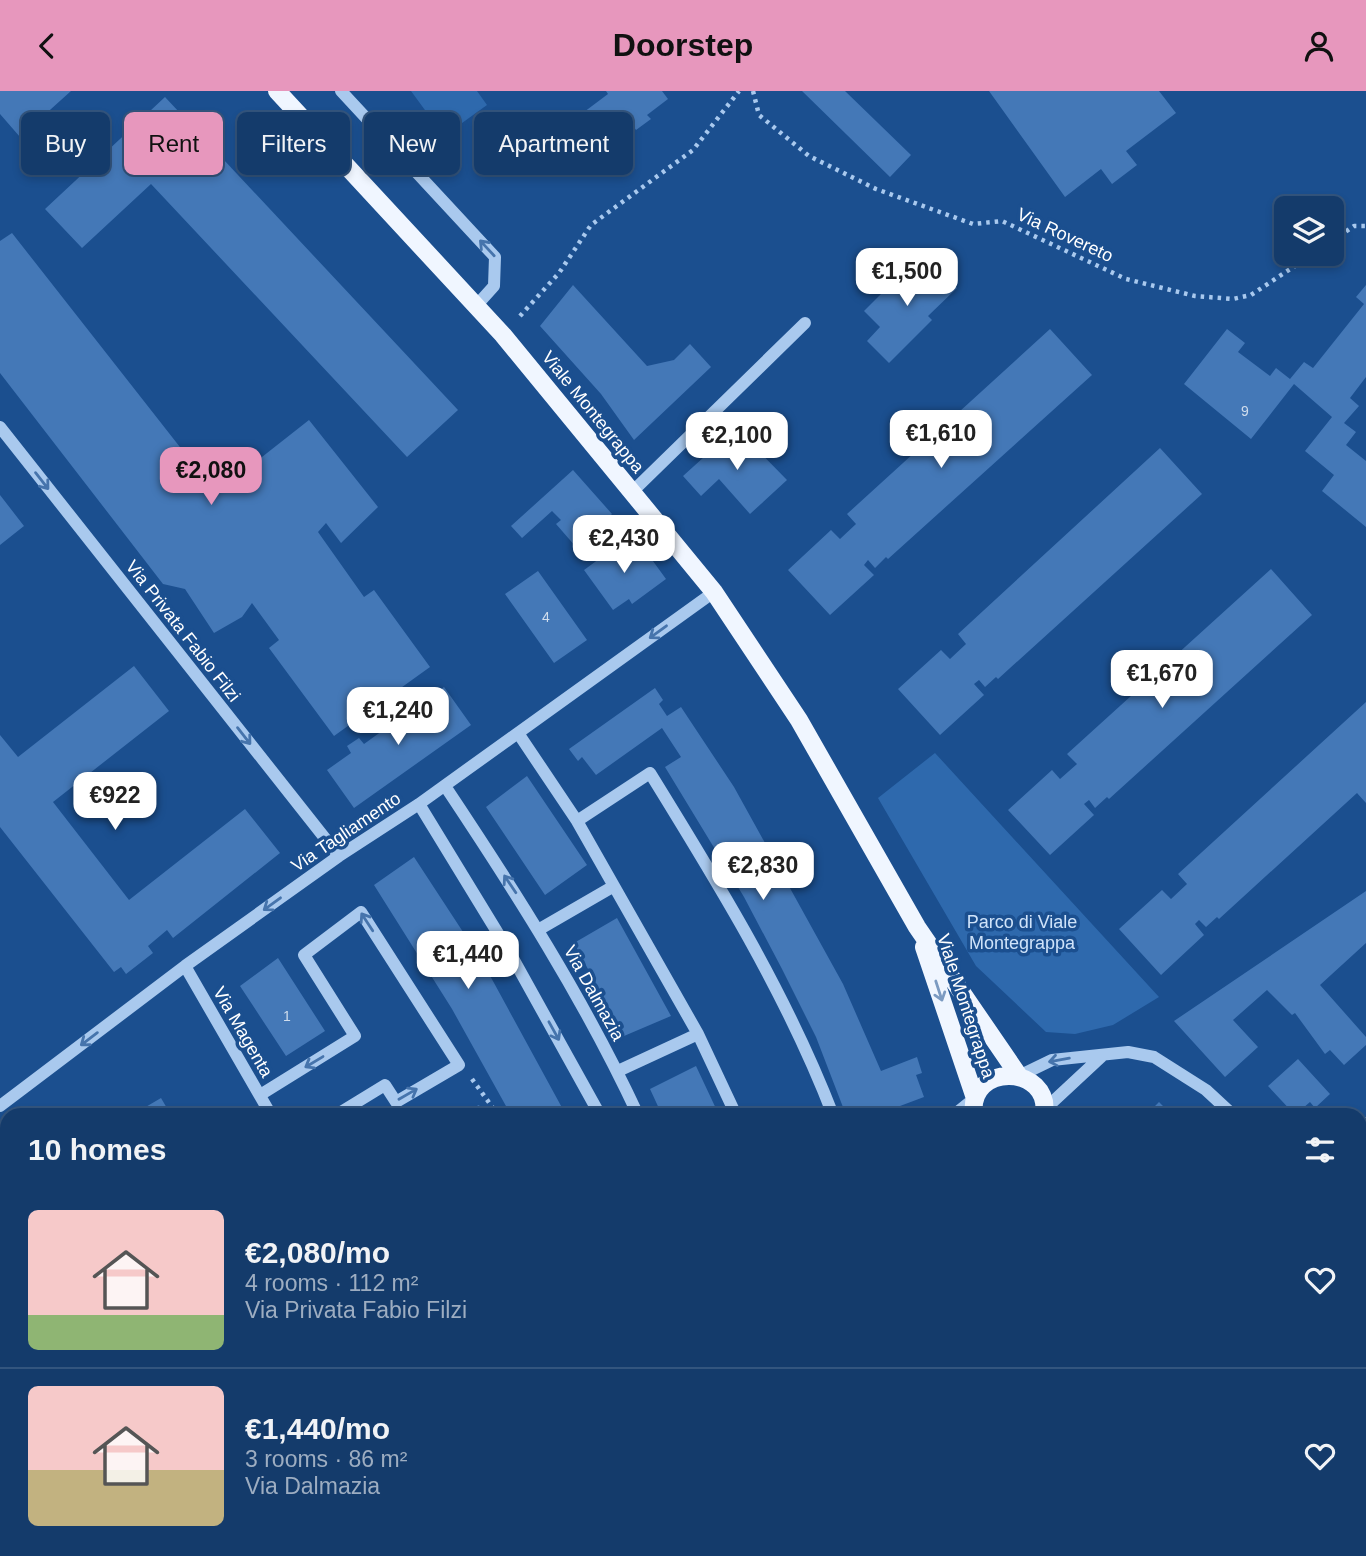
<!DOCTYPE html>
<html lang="en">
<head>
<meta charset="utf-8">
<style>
  :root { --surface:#143b6b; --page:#214673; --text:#f1f3f6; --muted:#9dadc1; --line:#33557e; --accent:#e797bd }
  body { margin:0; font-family:Arial,sans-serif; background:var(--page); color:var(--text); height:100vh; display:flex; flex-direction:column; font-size:26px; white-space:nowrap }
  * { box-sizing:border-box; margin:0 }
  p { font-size:23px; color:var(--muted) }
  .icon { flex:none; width:38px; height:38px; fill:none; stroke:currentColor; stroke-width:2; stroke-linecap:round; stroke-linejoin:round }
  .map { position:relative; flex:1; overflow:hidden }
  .panel { position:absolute; left:0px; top:1017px; width:1367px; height:450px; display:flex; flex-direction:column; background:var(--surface); border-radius:21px 21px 0 0; box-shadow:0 4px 10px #0003,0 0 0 2px var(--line) }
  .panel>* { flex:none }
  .guide { position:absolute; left:21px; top:21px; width:700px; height:63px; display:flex; gap:14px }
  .controls { position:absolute; left:1274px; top:105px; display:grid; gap:14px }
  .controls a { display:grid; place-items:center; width:70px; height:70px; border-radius:10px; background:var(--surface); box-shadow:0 4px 10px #0003,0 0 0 2px var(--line); font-size:35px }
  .price { position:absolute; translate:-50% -60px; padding:0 16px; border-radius:14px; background:#fff; color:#222; font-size:23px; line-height:46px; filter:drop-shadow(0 2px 4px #0008) }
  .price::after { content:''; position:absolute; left:50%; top:42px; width:21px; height:16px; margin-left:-10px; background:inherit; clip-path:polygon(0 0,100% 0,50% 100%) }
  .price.current { background:var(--accent); color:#111 }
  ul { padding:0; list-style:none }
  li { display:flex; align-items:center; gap:21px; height:175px; padding:0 28px }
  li+li { border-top:2px solid var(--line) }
  li span { display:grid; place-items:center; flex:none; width:196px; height:140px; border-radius:10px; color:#555 }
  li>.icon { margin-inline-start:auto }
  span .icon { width:84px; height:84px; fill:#fffc; stroke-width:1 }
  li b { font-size:30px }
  h2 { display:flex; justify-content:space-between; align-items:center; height:84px; padding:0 28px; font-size:30px }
  .tag { padding:0 24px; border-radius:10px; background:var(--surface); box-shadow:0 4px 10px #0003,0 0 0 2px var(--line); font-size:24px; line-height:63px }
  .tag.current { background:var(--accent); color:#111 }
  header { display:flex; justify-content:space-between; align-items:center; height:91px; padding:0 28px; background:var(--accent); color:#111; font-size:32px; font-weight:700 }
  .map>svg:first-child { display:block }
  .green { fill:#2e69ad }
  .building { fill:#4478b7 }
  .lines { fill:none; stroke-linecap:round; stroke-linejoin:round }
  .path { stroke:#a9c9ee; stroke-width:4.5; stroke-dasharray:3.5 5; stroke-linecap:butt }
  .minor { stroke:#a9c9ee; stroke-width:12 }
  .major { stroke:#f0f6ff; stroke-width:18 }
  .oneway { stroke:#4674ac }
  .oneway2 { stroke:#7b9ac1 }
  .labels { text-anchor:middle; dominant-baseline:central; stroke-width:7; stroke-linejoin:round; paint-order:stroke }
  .number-label { font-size:14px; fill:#d0dded }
  .street-label { font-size:18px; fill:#fff; stroke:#1b4f8f }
  .park-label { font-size:18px; fill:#cfe3fa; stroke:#1b4f8f }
</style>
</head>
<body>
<header><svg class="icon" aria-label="back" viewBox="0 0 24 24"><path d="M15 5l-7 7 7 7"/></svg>Doorstep<svg class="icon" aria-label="person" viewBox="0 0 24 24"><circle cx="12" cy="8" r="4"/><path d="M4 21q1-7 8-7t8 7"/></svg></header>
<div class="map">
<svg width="1366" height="1465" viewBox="0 0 1366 1465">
  <rect width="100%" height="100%" fill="#1b4f8f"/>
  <path class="green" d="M411 0H477L487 14 444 45Z
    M935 662 1159 906 1113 934 1075 943 1046 941 976 875 878 707Z"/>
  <path class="building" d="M0 0H71L20 46 0 23Z
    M606 0H662L668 8 647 24 651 28 636 39 634 36 572 80 548 48 608 3Z
    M802 0H845L911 64 890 86Z
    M989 0H1159L1176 22 1126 60 1137 74 1112 93 1101 78 1065 106Z
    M165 6 458 319 407 366 151 93 82 157 45 118Z
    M12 142 216 402 309 329 378 416 341 452 326 432 318 441 364 506 374 499 430 576 334 645 269 557 279 549 252 512 242 526 214 542 185 498 163 493 0 282V150Z
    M929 168 957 197 928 225 932 229 889 272 867 250 880 236 864 220 913 171 919 177Z
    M573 194 647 275 674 269 690 253 711 276 634 349 601 303 540 235Z
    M1366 194V286L1350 307 1359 315 1344 332 1356 341 1346 354 1366 370V436L1322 400 1334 384 1305 360 1332 326 1294 293 1251 348 1184 293 1227 238 1245 252 1238 261 1270 285 1276 277 1290 288 1304 271 1313 277 1364 213 1356 206Z
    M1050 238 1092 284 888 468 886 466 875 477 868 469 864 474 874 484 830 524 788 479 831 439 840 448 856 433 847 423Z
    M736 337 787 389 750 423 719 388 701 405 683 385Z
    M1160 357 1202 403 998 588 996 586 985 596 979 589 974 593 984 604 940 644 898 598 941 559 950 568 966 553 958 543Z
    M573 379 612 423 576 456 556 433 561 429 552 420 522 447 511 435Z
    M0 404 24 435 0 454Z
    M629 446 646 469 650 466 666 488 632 513 629 508 613 519 584 479Z
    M1271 478 1312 524 1109 708 1107 706 1095 717 1089 709 1084 713 1094 724 1050 764 1008 719 1052 679 1060 688 1077 673 1067 663Z
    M538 480 587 549 554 572 505 503Z
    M134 575 169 620 53 711 129 809 245 718 280 762 173 847 167 839 148 855 153 862 126 883 121 876 114 881 0 736V644L18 666Z
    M444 596 471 634 354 717 327 679 351 662 347 655 359 647 364 653 407 622 402 616 417 606 422 613Z
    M655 597 663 609 659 613 667 625 681 616 734 696 843 893 881 980 917 966 922 982 916 984 924 1006 876 1024H846L816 946 782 878 744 806 665 676 681 666 662 637 596 684 582 666 578 670 569 658Z
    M1366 611V712L1357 702 1219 828 1217 826 1206 836 1199 829 1195 833 1204 844 1161 884 1119 838 1162 799 1171 808 1187 793 1178 783Z
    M527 685 587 774 545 804 486 716Z
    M414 766 482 870 566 1024H511L452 918 374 794Z
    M1366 800V852L1320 894 1366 946V954L1344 974 1330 959 1325 963 1295 922 1292 924 1267 899 1233 929 1258 956 1225 986 1174 930Z
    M617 827 671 925 624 945 574 852Z
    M278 867 325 940 286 965 240 895Z
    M1298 968 1330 1003 1315 1017 1310 1011 1295 1024 1268 995Z
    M696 975 719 1024H662L650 998Z
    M161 1007 171 1024H132Z
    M1159 1011 1172 1024H1146Z
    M479 1014 484 1024H457Z
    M4 1072 7 1077V1210L0 1198V1074Z
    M115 1460H166L168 1465H117Z
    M248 1460H291L292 1465H249Z
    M312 1460H335L337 1465H314Z
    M354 1460H410L411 1465H355Z
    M497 1460H531L516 1465H498Z
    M666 1460H718L719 1465H667Z
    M1029 1460H1079L1080 1465H1030Z
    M1195 1460H1283L1284 1465H1195Z"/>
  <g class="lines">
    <path class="path" d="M753 0 759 24 809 65 876 98 973 133 1002 130 1126 188 1195 205 1233 208 1251 204 1313 163
      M1332 150 1354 135H1366
      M520 225 559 182 591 134 693 59 739 0
      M472 988 498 1024
      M1360 1286 1366 1285"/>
    <path class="minor" d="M341 0 495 166 494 195 476 215
      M0 336 339 765
      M632 401 805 232
      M518 642 577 730 698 943 618 980
      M445 695C515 800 584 908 638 1024
      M419 713 510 862 600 1024
      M577 730 650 682C718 792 786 902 833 1024
      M538 839 614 795
      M185 875 271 1024
      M698 943 736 1024
      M1019 985 1052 969 1128 961 1154 966 1206 999 1233 1024
      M260 1004 355 945 304 864 361 821 459 974 396 1011 385 994 336 1024
      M0 1015 185 875 339 765 419 713 714 501
      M1045 1018 1102 965
      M954 1024 975 1007
      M1360 1037 1366 1032
      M1360 1160 1366 1172
      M0 1358 7 1370
      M46 1460 48 1465
      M454 1460 455 1465
      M558 1460 560 1465
      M646 1460 647 1465
      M745 1460 746 1465
      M784 1460 786 1465"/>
    <path class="major" d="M277 0 503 244 714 501 799 629 917 836 1019 985
      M924 856 975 1007
      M974 1024C967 971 1052 973 1044 1024
      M1122 1460 1123 1465"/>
  </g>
  <defs><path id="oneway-shaft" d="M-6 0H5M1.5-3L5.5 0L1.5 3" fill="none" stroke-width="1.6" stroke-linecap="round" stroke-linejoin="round" transform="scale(1.75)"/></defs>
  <g class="oneway">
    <use href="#oneway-shaft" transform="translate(487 157) rotate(-133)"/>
    <use href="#oneway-shaft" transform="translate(42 390) rotate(52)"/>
    <use href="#oneway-shaft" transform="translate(658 541) rotate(144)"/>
    <use href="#oneway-shaft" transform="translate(244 645) rotate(52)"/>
    <use href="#oneway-shaft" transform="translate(510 793) rotate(-124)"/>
    <use href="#oneway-shaft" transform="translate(272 813) rotate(144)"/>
    <use href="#oneway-shaft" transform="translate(367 831) rotate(-123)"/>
    <use href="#oneway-shaft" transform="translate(554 940) rotate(61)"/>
    <use href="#oneway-shaft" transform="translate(89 948) rotate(143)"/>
    <use href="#oneway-shaft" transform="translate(1059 969) rotate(170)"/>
    <use href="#oneway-shaft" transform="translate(314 971) rotate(149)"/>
    <use href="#oneway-shaft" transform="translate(408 1003) rotate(-30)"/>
  </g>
  <use class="oneway2" href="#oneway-shaft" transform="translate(939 900) rotate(72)"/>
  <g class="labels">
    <g class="number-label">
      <text x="1245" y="320">9</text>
      <text x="546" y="526">4</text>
      <text x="287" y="925">1</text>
    </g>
    <g class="street-label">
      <text transform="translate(1065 144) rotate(25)">Via Rovereto</text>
      <text transform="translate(593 321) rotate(51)">Viale Montegrappa</text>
      <text transform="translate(183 540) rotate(52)">Via Privata Fabio Filzi</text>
      <text transform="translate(346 741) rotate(-34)">Via Tagliamento</text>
      <text transform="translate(594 902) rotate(61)">Via Dalmazia</text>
      <text transform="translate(966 915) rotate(72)">Viale Montegrappa</text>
      <text transform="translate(243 941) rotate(60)">Via Magenta</text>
    </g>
    <g class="park-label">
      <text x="1022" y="831">Parco di Viale<tspan x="1022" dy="21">Montegrappa</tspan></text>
    </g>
  </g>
</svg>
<div class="controls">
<a><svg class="icon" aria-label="layers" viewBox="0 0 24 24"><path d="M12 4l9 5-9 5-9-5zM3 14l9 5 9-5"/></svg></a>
</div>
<b class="price" style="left:907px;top:217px">€1,500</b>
<b class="price" style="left:941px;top:379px">€1,610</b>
<b class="price" style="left:737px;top:381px">€2,100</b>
<b class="price current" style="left:211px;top:416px">€2,080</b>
<b class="price" style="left:624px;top:484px">€2,430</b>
<b class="price" style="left:1162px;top:619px">€1,670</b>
<b class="price" style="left:398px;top:656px">€1,240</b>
<b class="price" style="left:115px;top:741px">€922</b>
<b class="price" style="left:763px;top:811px">€2,830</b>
<b class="price" style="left:468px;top:900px">€1,440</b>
<div class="guide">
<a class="tag">Buy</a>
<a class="tag current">Rent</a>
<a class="tag">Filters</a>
<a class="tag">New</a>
<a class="tag">Apartment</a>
</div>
<section class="panel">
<h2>10 homes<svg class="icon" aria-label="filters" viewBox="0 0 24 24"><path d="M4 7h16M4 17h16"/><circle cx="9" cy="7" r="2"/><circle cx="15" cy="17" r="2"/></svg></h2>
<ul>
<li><span style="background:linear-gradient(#f6c9c9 75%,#8fb573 0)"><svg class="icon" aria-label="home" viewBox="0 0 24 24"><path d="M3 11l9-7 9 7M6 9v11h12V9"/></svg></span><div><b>€2,080/mo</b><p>4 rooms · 112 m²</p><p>Via Privata Fabio Filzi</p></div><svg class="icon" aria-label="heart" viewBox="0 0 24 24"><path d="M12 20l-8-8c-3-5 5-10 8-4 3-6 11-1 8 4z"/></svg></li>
<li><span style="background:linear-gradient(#f6c9c9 60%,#c2b280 0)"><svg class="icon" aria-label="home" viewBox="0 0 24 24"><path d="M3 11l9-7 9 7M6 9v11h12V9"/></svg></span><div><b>€1,440/mo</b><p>3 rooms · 86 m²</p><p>Via Dalmazia</p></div><svg class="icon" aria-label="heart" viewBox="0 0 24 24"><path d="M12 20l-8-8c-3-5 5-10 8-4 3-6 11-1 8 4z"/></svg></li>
</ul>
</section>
</div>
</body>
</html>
